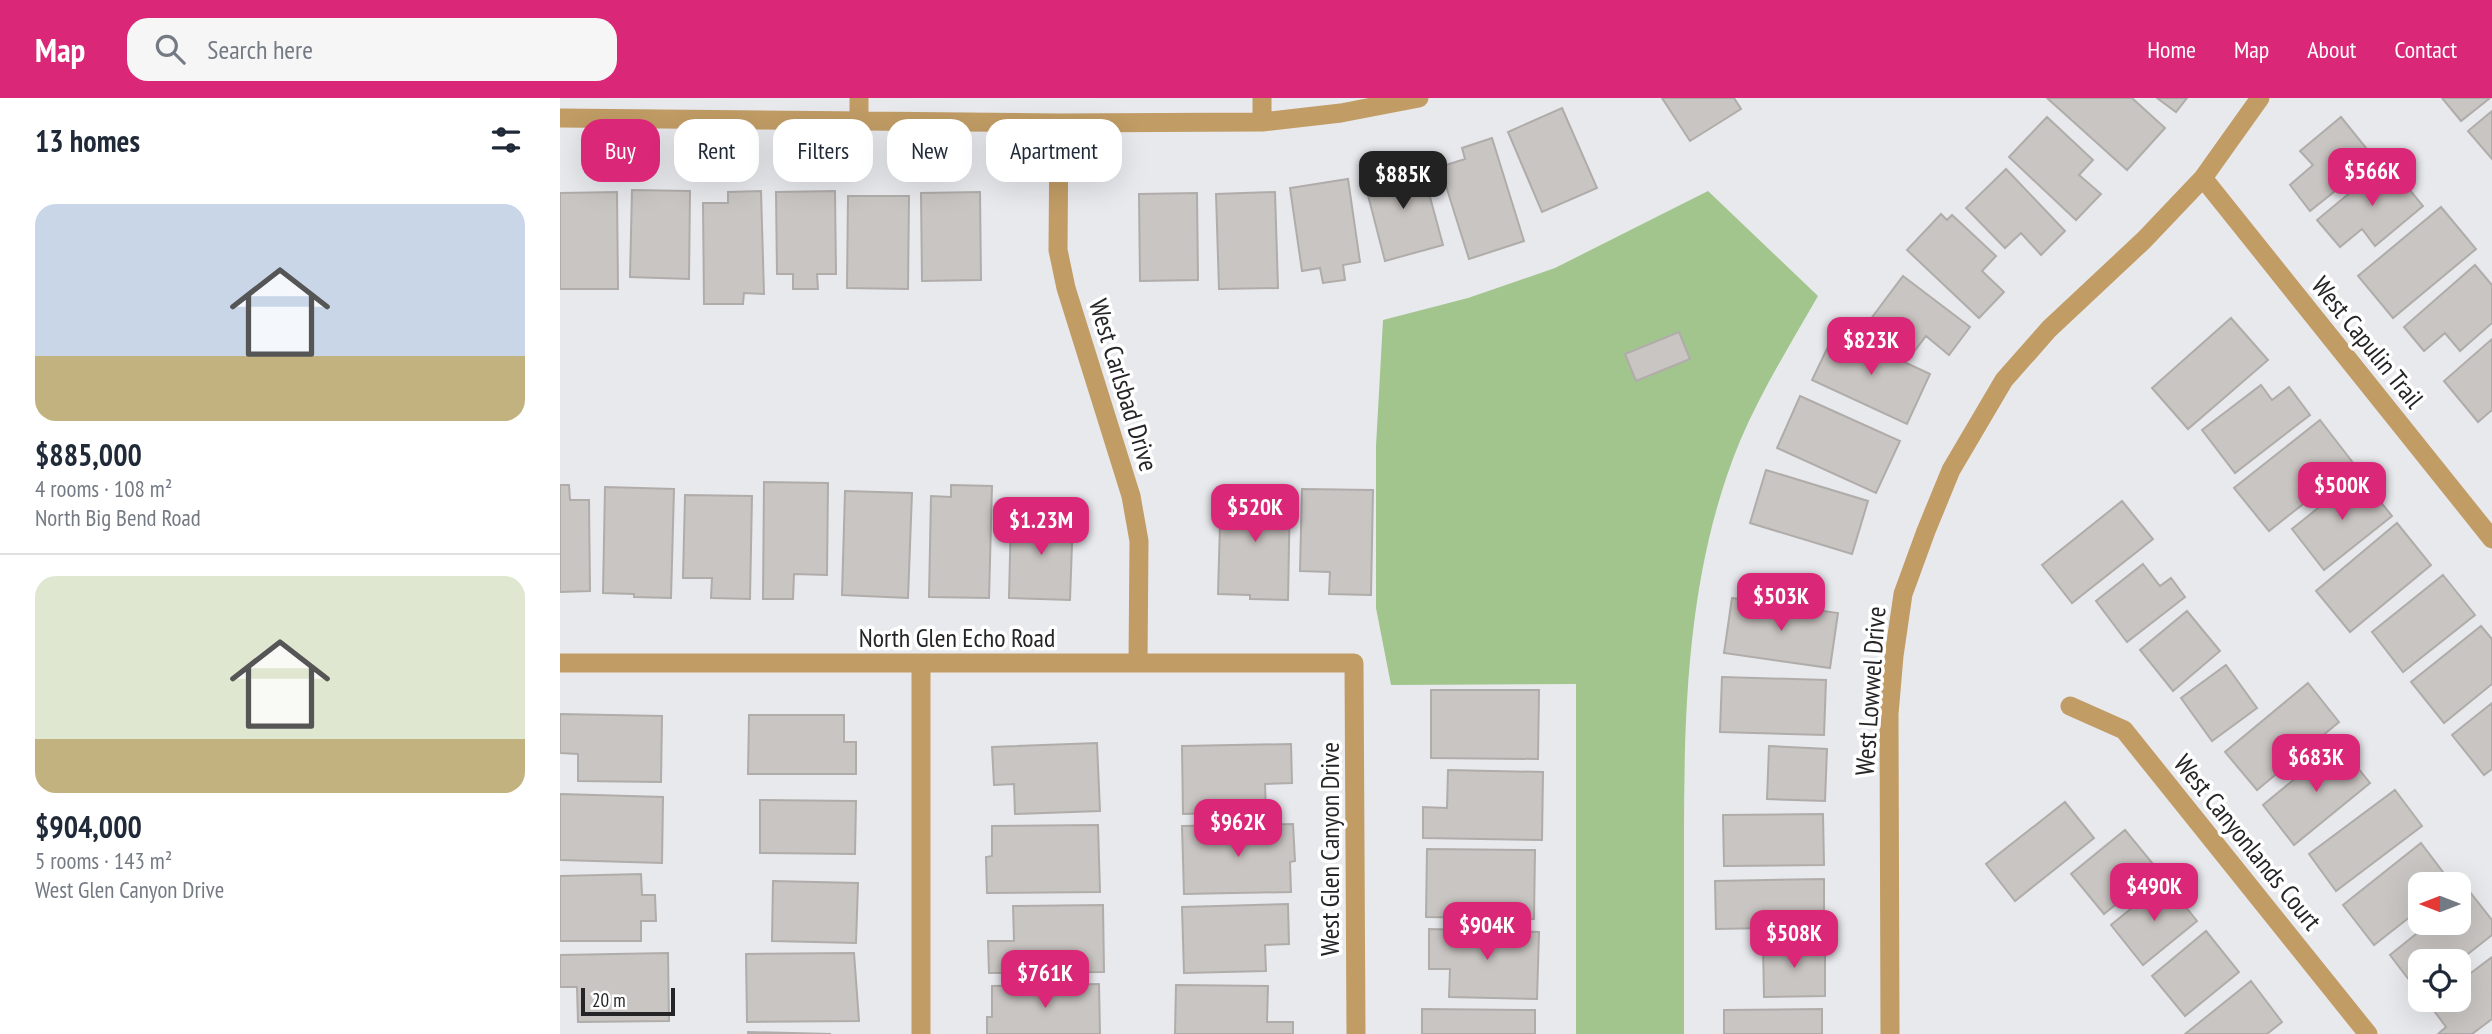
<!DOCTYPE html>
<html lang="en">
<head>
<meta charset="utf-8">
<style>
  :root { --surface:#fff; --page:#f6f6f7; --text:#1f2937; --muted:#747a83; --line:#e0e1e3; --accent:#db2777 }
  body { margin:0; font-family:"PT Sans Narrow",sans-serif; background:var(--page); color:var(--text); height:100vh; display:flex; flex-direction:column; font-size:26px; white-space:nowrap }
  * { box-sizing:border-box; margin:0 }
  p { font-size:23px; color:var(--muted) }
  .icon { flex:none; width:38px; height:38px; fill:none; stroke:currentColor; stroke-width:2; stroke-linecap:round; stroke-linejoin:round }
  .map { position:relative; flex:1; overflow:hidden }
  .panel { display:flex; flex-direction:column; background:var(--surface); width:560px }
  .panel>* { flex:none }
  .hud { position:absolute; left:21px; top:21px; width:665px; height:63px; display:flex; gap:14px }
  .needle { width:46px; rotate:270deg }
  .controls { position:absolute; left:1848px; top:774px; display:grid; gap:14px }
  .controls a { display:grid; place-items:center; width:63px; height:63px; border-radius:14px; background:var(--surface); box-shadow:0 7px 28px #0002; font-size:35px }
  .scale { position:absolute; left:21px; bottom:18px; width:94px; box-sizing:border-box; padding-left:7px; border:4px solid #252527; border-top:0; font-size:19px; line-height:24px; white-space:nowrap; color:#252527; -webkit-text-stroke:5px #fff; paint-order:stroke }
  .price { position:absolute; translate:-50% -60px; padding:0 16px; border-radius:14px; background:var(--accent); color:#fff; font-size:23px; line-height:46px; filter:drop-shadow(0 2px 4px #0008) }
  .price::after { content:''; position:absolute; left:50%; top:42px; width:21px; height:16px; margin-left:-10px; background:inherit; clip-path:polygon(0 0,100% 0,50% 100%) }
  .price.active { background:#222; color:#fff }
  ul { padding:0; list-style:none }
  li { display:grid; align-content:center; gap:14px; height:371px; padding:0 35px }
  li+li { border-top:2px solid var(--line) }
  li span { display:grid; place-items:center; height:217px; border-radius:21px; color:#555 }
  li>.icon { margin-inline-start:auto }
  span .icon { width:126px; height:126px; fill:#fffc; stroke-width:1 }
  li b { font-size:30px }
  h2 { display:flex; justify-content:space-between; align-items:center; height:84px; padding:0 35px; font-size:30px }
  .chip { padding:0 24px; border-radius:21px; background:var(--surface); box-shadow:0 7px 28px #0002; font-size:24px; line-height:63px }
  .chip.active { background:var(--accent); color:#fff }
  header { display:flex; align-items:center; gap:42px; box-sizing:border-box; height:98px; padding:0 35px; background:var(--accent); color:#fff }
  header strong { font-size:33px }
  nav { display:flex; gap:38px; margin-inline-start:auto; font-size:24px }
  .search { width:490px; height:63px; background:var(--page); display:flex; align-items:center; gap:18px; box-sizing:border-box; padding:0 24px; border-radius:21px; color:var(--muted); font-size:26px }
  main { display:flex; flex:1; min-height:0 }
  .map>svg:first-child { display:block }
  .green { fill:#a2c58e }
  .building { fill:#c9c5c2; stroke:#b0acaa; stroke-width:2 }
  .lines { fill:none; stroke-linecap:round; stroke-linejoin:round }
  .minor { stroke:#c19c65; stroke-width:19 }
  .labels { text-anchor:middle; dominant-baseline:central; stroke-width:7; stroke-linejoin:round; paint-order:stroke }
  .street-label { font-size:26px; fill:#252527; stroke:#fff }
</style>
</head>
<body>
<header>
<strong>Map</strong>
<div class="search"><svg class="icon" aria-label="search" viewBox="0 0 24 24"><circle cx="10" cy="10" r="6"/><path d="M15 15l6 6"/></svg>Search here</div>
<nav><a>Home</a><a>Map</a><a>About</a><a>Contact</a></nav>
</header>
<main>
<section class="panel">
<h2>13 homes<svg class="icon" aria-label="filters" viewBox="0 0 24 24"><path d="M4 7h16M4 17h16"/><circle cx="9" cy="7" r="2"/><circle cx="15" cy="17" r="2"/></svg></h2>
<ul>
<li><span style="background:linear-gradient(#c9d6e8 70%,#c2b280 0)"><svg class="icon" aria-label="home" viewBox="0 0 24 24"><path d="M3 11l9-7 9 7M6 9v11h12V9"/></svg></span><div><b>$885,000</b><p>4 rooms · 108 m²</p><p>North Big Bend Road</p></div></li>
<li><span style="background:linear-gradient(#dfe7d0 75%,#c2b280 0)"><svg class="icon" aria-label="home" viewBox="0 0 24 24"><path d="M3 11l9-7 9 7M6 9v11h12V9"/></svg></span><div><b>$904,000</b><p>5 rooms · 143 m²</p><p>West Glen Canyon Drive</p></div></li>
</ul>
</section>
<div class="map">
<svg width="1932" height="936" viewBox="0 0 1932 936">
  <rect width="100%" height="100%" fill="#e8e9ed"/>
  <path class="green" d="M1148 93 1258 198C1231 245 1202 292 1180 343 1128 469 1124 606 1124 740 1124 805 1124 871 1124 936H1016V586L831 587 816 510V348L823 222 908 200 995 170Z"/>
  <path class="building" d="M1102 0H1174L1181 11 1130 43Z
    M1487 0H1572L1605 30 1567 72Z
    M1597 0H1627L1616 14Z
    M1882 0H1930L1901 23Z
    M1002 10 1037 90 982 114 948 34Z
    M1932 13V61L1908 33Z
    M1487 19 1533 62 1519 77 1541 96 1516 122 1449 59Z
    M1781 19 1815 61 1750 113 1730 87 1753 67 1740 53Z
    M932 40 964 143 909 161 880 69 905 61 902 50Z
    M860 62 883 147 825 163 803 78Z
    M1827 64 1863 108 1815 148 1802 131 1780 149 1757 122Z
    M1446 71 1505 133 1481 157 1461 135 1445 150 1406 110Z
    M788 81 800 164 783 167 785 182 763 185 760 170 742 173 730 90Z
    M72 92 130 93 129 181 70 179Z
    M201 93 204 196 184 195 183 206H144L143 105H168V94Z
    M275 93 276 176H257L258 191H233V176H217L216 94Z
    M57 94 58 191H0V95Z
    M420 94 421 182 362 183 361 95Z
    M715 94 718 190 659 191 656 96Z
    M637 95 638 182 580 183 579 96Z
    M288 98H349L348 191 287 190Z
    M1881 109 1916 151 1833 220 1798 178Z
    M1381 116 1387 122 1392 117 1436 158 1422 173 1444 194 1419 220 1347 152Z
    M1915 167 1932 187V225L1900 253 1885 235 1864 253 1844 229Z
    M1343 178 1410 229 1389 257 1366 238 1353 255 1310 222Z
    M1671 220 1708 262 1628 331 1592 290Z
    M1276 232 1370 276 1347 326 1252 282Z
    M1119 234 1130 261 1076 283 1065 256Z
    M1932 241V312L1918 324 1884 283Z
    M1701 287 1712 302 1729 289 1750 317 1675 375 1642 332Z
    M1240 298 1340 343 1316 395 1217 350Z
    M1760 322 1794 366 1709 433 1674 390Z
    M1206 372 1308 403 1292 456 1190 425Z
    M1799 377 1832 418 1764 472 1732 431Z
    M204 384 268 385 267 477 234 476 233 501H203Z
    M0 387H9L10 402H29L30 493 0 494Z
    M391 387 432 388 429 500 369 499 371 398 391 399Z
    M45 389 114 391 111 500 74 499V496L43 495Z
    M661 391 730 392 728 502 690 501V497L658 496Z
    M742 391 813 392 811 497 769 496 770 474 740 473Z
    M285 393 352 395 348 500 282 497Z
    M125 397 192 398 190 501 151 500 152 480H123Z
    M1562 403 1593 441 1512 505 1482 467Z
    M451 417 513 419 510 502 449 500Z
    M1837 425 1871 467 1790 534 1756 493Z
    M1583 466 1600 488 1611 480 1625 499 1567 544 1536 503Z
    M1883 477 1915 517 1843 574 1812 534Z
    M1172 500 1278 515 1270 570 1164 555Z
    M1627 513 1660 553 1613 593 1580 552Z
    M1921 528 1932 541V586L1884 625 1851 584Z
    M1666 567 1697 610 1652 643 1621 600Z
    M1162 579 1266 582 1264 637 1160 634Z
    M1748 585 1779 624 1697 692 1665 654Z
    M871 592H979L978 661 871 660Z
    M1932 605V671L1924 677 1892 637Z
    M0 616 102 618 101 684 18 683V656L0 655Z
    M189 617H284V644H296V676H188Z
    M537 645 540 713 455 716 454 686 434 687 432 649Z
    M1778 645 1810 685 1734 747 1703 707Z
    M731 646 732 685 705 686 706 714 623 716 622 648Z
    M1209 648 1267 651 1265 703 1207 701Z
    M888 672 983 674 982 742 863 740V709L887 710Z
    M1835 692 1862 728 1776 793 1749 756Z
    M0 696 103 699 102 765 0 762Z
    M200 702 296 703 295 756 200 755Z
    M1505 704 1534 740 1455 803 1426 766Z
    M1263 716 1264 767 1164 768 1163 717Z
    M733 726 735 763 730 764 731 794 624 796 622 728Z
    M538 727 540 794 427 795 426 759 432 758V728Z
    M1565 732 1598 772 1544 816 1511 776Z
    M1861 745 1892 786H1860V811L1814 847 1783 807Z
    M867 751 975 752 974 821 866 819Z
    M81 776 82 797H95L96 823H81V843H0V778Z
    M1264 781V829L1156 831 1155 783Z
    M213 783 298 785 296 845 212 843Z
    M1605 783 1637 823 1583 867 1551 827Z
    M1910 794 1932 822V837L1899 863H1860L1859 895 1830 857 1871 824H1899V802Z
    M728 806 729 846 705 847 706 873 624 875 622 809Z
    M543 807 544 874 429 875 428 843H454L453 808Z
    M869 831 979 834 977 901 889 899 890 871H869Z
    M1646 833 1679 874 1625 918 1592 878Z
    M1265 846V898L1204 899 1203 847Z
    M108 855 109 923 18 924 17 889H0V857Z
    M294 855 299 923 187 924 186 856Z
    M1932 859V921L1912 936H1878L1886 929 1869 906 1875 901H1899V884Z
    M1691 883 1722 924 1707 936H1625Z
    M539 886 540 936H427V919H432V888Z
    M616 887 708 888 707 924H733V936H615Z
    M862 911 975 912V936H862Z
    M1262 911V936H1164V912Z
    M188 934 271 936H188Z"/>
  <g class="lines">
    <path class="minor" d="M299 0V23
      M702 0V24
      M0 20 499 25 702 24 781 15 859 0
      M499 25 498 152 506 190 571 398 579 443 578 565
      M1643 80 1932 441
      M0 565H794L796 936
      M1510 608 1564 632 1808 936
      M361 936V565
      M1330 936 1329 616 1334 558 1343 496 1366 433 1391 372 1444 282 1489 231 1584 142 1643 80 1700 0"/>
  </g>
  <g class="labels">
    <g class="street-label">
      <text transform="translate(1808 244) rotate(51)">West Capulin Trail</text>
      <text transform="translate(564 287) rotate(73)">West Carlsbad Drive</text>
      <text x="397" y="539">North Glen Echo Road</text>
      <text transform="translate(1310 593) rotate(-86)">West Lowwel Drive</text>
      <text transform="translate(1688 744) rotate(51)">West Canyonlands Court</text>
      <text transform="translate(769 751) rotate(-90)">West Glen Canyon Drive</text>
    </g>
  </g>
</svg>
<div class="controls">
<a><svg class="needle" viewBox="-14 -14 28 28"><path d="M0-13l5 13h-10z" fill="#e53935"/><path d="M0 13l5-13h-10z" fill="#747a83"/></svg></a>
<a><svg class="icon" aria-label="locate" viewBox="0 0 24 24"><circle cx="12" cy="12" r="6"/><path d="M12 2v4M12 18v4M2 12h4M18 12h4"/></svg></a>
</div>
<div class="scale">20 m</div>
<b class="price" style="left:1812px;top:110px">$566K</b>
<b class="price active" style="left:843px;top:113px">$885K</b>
<b class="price" style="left:1311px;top:279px">$823K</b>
<b class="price" style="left:1782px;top:424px">$500K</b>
<b class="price" style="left:695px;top:446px">$520K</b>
<b class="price" style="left:481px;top:459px">$1.23M</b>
<b class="price" style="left:1221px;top:535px">$503K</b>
<b class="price" style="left:1756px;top:696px">$683K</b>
<b class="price" style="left:678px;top:761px">$962K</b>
<b class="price" style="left:1594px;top:825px">$490K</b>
<b class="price" style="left:927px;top:864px">$904K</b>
<b class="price" style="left:1234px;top:872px">$508K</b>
<b class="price" style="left:485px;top:912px">$761K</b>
<div class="hud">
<a class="chip active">Buy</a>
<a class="chip">Rent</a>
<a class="chip">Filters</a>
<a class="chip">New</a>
<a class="chip">Apartment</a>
</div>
</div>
</main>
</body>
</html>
